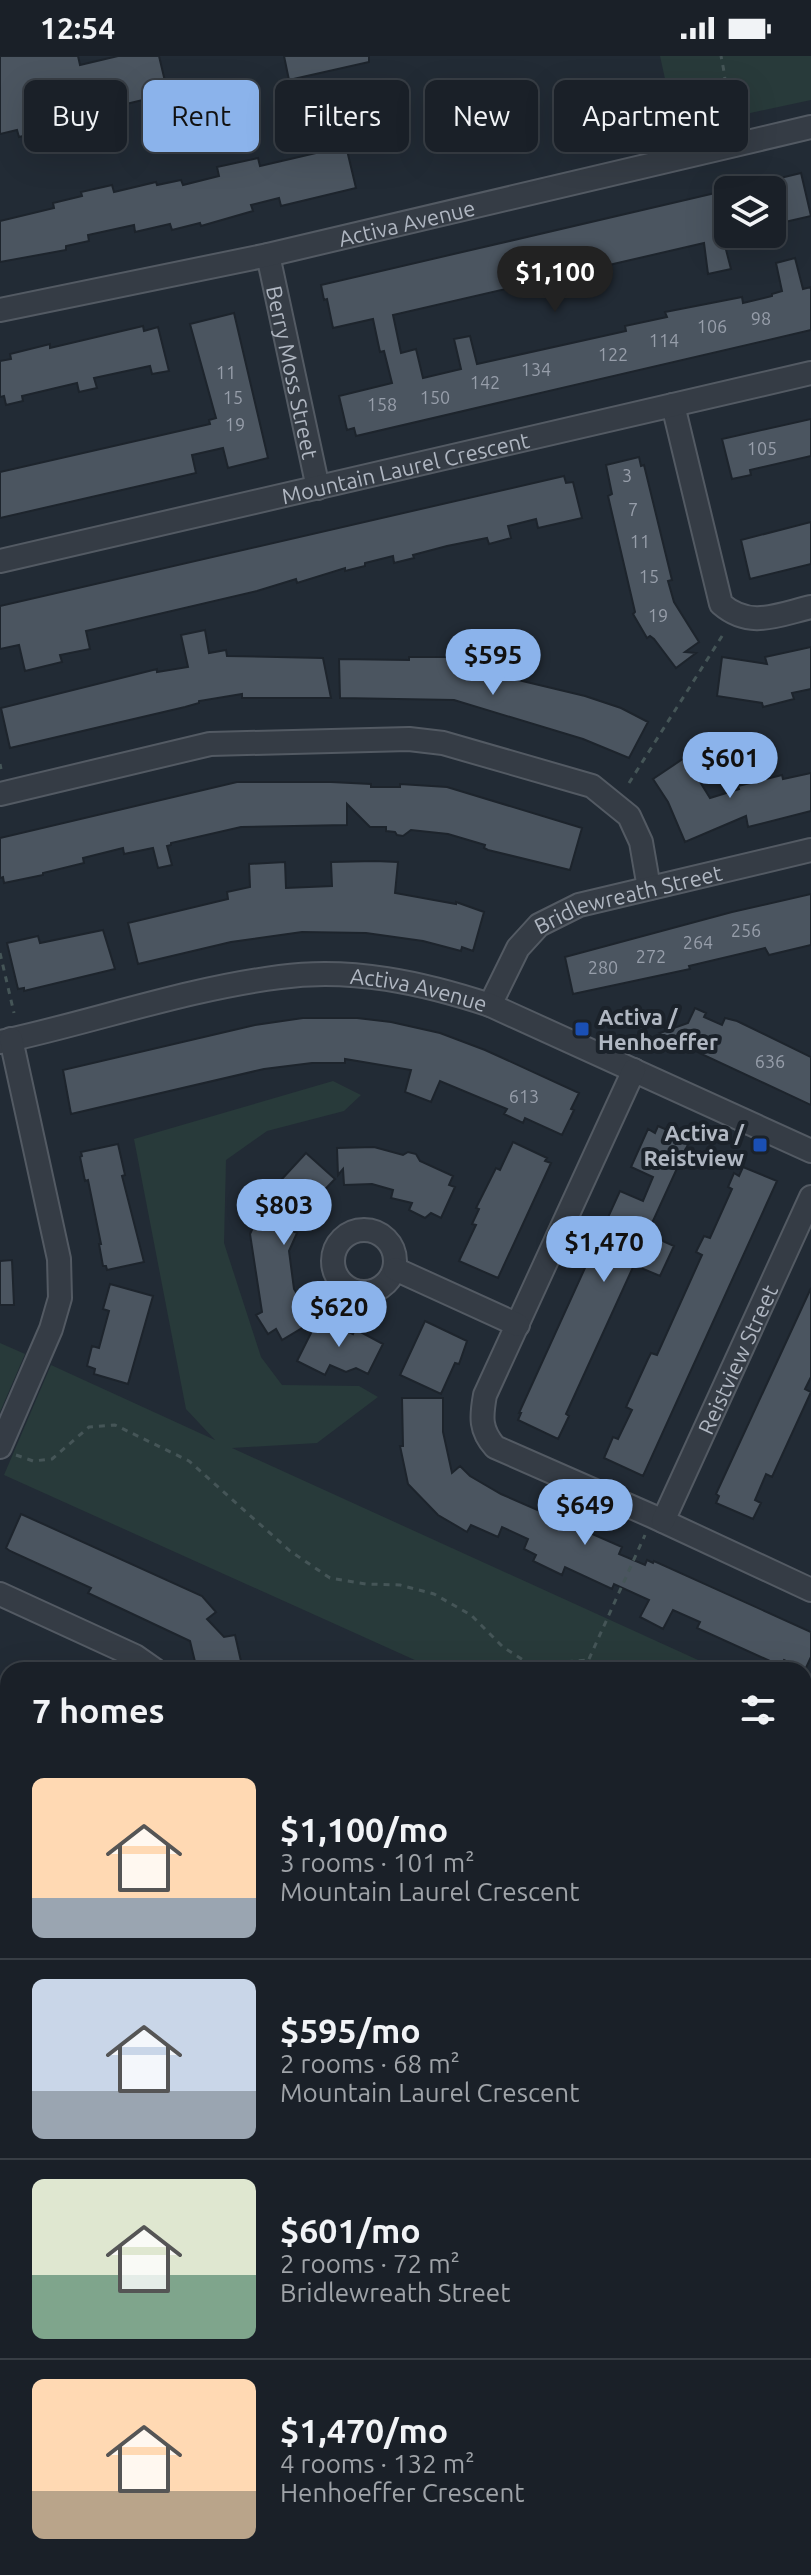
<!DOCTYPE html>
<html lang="en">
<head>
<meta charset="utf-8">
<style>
  :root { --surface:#1a2028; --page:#232830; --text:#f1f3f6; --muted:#9fa3a8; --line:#383e45; --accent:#8bb3eb }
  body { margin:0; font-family:Ubuntu,sans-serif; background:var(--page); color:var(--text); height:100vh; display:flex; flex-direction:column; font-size:30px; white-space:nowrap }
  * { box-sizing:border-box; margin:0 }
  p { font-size:26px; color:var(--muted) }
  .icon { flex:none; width:44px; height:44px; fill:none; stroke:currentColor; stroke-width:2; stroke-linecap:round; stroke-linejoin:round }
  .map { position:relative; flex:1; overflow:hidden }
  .drawer { position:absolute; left:0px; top:1606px; width:812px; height:914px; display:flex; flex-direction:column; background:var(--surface); border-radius:24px 24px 0 0; box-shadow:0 8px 32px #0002,0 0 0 2px var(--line) }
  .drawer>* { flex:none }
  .hud { position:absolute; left:24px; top:24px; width:764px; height:72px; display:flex; gap:16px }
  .controls { position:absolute; left:714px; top:120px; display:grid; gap:16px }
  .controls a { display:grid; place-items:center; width:72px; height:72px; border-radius:12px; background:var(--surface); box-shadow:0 8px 32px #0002,0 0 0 2px var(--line); font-size:40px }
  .price { position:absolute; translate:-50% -68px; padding:0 18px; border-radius:28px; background:var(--accent); color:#111; font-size:26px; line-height:52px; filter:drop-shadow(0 2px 4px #0008) }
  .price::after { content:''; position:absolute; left:50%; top:48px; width:24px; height:18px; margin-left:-12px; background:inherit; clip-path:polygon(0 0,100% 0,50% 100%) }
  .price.on { background:#222; color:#fff }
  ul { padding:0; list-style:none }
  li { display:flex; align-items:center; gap:24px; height:200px; padding:0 32px }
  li+li { border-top:2px solid var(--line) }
  li span { display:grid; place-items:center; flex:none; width:224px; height:160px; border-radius:12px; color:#555 }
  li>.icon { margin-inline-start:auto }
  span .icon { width:96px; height:96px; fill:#fffc; stroke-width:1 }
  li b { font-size:34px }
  h2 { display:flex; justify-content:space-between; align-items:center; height:96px; padding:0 32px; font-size:34px }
  .chip { padding:0 28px; border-radius:12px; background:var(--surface); box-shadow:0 8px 32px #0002,0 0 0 2px var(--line); font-size:28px; line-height:72px }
  .chip.on { background:var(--accent); color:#111 }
  .status { display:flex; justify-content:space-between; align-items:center; height:56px; padding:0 40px; background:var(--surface); direction:ltr }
  .status svg { height:22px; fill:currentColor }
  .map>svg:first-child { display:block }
  .green { fill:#283a3a }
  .building { fill:#4b5560; stroke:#1d242c; stroke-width:2 }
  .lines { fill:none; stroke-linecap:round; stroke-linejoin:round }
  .street-casing { stroke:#535a63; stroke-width:26 }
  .secondary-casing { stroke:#535a63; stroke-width:34 }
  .path { stroke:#455557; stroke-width:3; stroke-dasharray:6 6; stroke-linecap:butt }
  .street { stroke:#353c45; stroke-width:22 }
  .secondary { stroke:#444c58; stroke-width:30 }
  .transit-dot { fill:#1a4fb4; stroke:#1b222a; stroke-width:3 }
  .labels { text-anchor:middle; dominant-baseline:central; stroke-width:8; stroke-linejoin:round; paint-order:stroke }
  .number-label { font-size:18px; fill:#979eaa }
  .street-label { font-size:22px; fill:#b0b7c2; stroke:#1b222a }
  .poi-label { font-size:22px; font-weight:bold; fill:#b0b7c2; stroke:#1b222a; text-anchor:start }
</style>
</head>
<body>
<div class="status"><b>12:54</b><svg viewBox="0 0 49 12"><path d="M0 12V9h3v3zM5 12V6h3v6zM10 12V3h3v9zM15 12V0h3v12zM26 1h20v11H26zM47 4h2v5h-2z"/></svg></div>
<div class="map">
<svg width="811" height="2519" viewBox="0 0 811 2519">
  <rect width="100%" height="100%" fill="#222b35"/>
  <path class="green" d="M660 0H811V44L676 73Z
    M333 1025 361 1039 344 1055 267 1075 226 1104 224 1187 261 1301 282 1329 359 1330 378 1341 317 1387 232 1392 720 1614H437L4 1419 51 1309 215 1384 186 1353 134 1083Z
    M0 1287 25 1298 0 1356Z
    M804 1652 811 1655V1827H804Z"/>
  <path class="building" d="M0 0H78L80 9 118 0H159L168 38 80 59 82 66 19 81 17 74 0 78Z
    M284 0H369V6L289 24Z
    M346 90 356 132 281 150 279 142 251 149 253 155 201 170 200 167 172 174 170 168 135 176 134 169 88 179 89 185 66 190V194L0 206V165L54 152 53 147 82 140 81 136 112 129 114 136 156 126 157 129 181 124 183 129 219 120 217 111 258 102 260 110Z
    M801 117 811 160 772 169V124Z
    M728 134V180L723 182 731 213 708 218 704 187 393 259 401 297 416 293 423 322 461 313 454 283 470 280 477 308 626 275 625 270 667 261 665 256 742 241 743 247 772 240V238L782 235 776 207 795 202 803 233 811 231V274L356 380 354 372 347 374 339 340 392 327 384 295 380 296 373 263 333 272 327 243 324 244 321 229Z
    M234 257 268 402 228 412 223 392 192 399 196 417 0 462V416L210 368 209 364 216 362 190 268Z
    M143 270 144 275 158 271 169 315 152 318 150 310 94 322 97 332 79 336 77 327 22 340 23 345 6 349 4 340 0 341V305L11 303 10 298 50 288V292Z
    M811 363V400L750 414 751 419 732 423 722 383Z
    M639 401 641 410 644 409 672 524 668 525 674 546 699 586 685 596 696 597 676 612 654 583 650 580 647 582 633 558 635 556 608 440 612 438 606 409Z
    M564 420 566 427 573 426 582 462 538 472 536 463 508 470 511 482 489 488 487 482 447 490 413 499 414 502 394 507 393 500 365 507V510L345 515V512L297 527 296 523 257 535 86 575 90 593 60 599 62 606 25 615 19 589 0 593V550Z
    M811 466V508L750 523 741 484Z
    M205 574 209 597 226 594 227 600 323 602 331 642H242V638L199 645V647L185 651 10 692 1 652 157 613V616L188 611 181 579Z
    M811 591V633L792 637 794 643 763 651 762 647 717 640 722 601 767 608 765 601Z
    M409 601H449L486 611 515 619 514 623 585 640 621 652 648 666 629 702 583 683 454 644 340 642 339 603 409 604Z
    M693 696 703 711 694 716 710 742 739 733 738 730 782 719 783 723 811 717V755L748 771 746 760 685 786 668 746 653 723Z
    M237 726H331L371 728V731H400V728L447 731 582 772 570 814 488 794 484 792 485 789 448 778 411 774 403 780 397 779 395 776 386 775V771H370L347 748V769L241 771 171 787V789L167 790 172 809 158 812 153 792 124 798 123 792 83 802 84 807 43 817V819L4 827 3 821 0 822V782Z
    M375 805 398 806 395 837 456 848V846L484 856 473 895 462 891 461 895 423 885 366 877 302 876 231 886 138 908 128 867 228 843 227 836 250 831 249 808 285 806 286 832 332 830 331 806Z
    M811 838V889L769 899 765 892 689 910 690 913 573 938 565 901 732 856Z
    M103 874 115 913 24 935V932L18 933 7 887 38 880 40 887Z
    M695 952 706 957 704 961 722 969 725 962 737 965 811 1001V1049L691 993 690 995 677 989 679 986 660 977 688 967Z
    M303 962H357L391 966 440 977 485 994 579 1037 571 1053 574 1054 562 1079 525 1062 523 1067 504 1058 507 1053 440 1025 431 1046 405 1036 411 1014 345 1003V1007H312L264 1013 71 1058 63 1014 255 969Z
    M658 1070 690 1084 647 1178 674 1190 660 1220 634 1209 566 1358 569 1360 558 1383 518 1364 521 1357H519L620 1135 643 1145 653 1121 631 1111 648 1073 655 1077Z
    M513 1086 547 1102 545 1105 551 1107 498 1222 459 1205 476 1169 472 1168 479 1153 476 1152 496 1112 500 1114Z
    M118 1088 125 1119 122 1120 144 1206 107 1214 106 1210H103L99 1188H101L88 1124 85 1125 80 1101 82 1100 81 1096Z
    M374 1091 403 1099 408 1096 416 1098 420 1105 453 1120 449 1129 455 1131 441 1162 431 1157 425 1162 409 1154 412 1147 391 1142 393 1134 372 1128 344 1129 343 1113 338 1119 337 1092Z
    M306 1097 335 1123 299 1160 292 1175 297 1177 289 1195 294 1233 304 1249 308 1246 317 1263 282 1284 276 1273 268 1278 256 1259 262 1256 250 1178 269 1137Z
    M743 1111 777 1125 643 1420 604 1402 613 1381 618 1383 632 1354 626 1351 648 1303 651 1297 657 1299 702 1199 696 1196 704 1180 710 1182 732 1133 728 1131 734 1117 739 1120Z
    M12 1204 14 1249H0V1205Z
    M110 1228 153 1240 128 1328 94 1318 95 1313 87 1310 92 1290 99 1292 109 1255 103 1253Z
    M811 1232V1321L805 1333 811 1336 772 1421 766 1418 755 1444 761 1447 753 1463 716 1447 719 1440 716 1438Z
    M319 1261 353 1278 355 1273 383 1288 368 1318 356 1312 346 1316 330 1309 325 1319 297 1305Z
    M425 1265 467 1285 459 1308 455 1307 441 1338 400 1319Z
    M402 1342H443V1376L452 1417 460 1410 470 1420 501 1438 622 1491 619 1498 645 1509 647 1504 653 1507 654 1505 811 1576V1601L805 1614 784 1604 781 1610 697 1572 700 1566 673 1554 663 1573 640 1561 649 1544 614 1528 612 1533 565 1511 562 1519 533 1505 536 1499 524 1493 528 1483 502 1471 498 1481 471 1469 467 1476 438 1459 408 1428 400 1390H403Z
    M21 1458 202 1540 216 1556 207 1563 224 1581 235 1579 243 1614H197L190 1585 88 1537 91 1532 10 1495 6 1492Z"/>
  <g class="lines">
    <defs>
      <g id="street">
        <path id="s1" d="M268 199 318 432"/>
        <path id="s2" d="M0 254 268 199 811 71"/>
        <path d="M673 349 721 548C750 573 777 559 811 551"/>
        <path id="s3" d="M0 505 811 317"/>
        <path d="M0 738 210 688 409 683 443 687 592 730 629 760 641 786 649 832"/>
        <path id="s4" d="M490 949 518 892 539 869 579 849 811 794"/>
        <path id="s5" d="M0 986C93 966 185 933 280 921 352 911 423 927 490 949L811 1095"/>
        <path d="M634 1014 485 1339C481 1361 480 1374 495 1391L652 1460 811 1534"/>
        <circle cx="364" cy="1205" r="31"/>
        <path d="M395 1213 518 1269"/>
        <path d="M0 1391 51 1273 60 1242 59 1203 11 983"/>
        <path id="s6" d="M663 1465 811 1141"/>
        <path d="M0 1538 135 1600 155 1614"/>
        <path d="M0 1769H8"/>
      </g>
      <path id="secondary" d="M804 1867 811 1866
        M0 1952 8 1951"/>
    </defs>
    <use href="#street" class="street-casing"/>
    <use href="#secondary" class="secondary-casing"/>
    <path class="path" d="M690 30 701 72
      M708 71C724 33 730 44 721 0
      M0 708 1 713
      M629 727 724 577
      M0 897 14 957
      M16 1399 33 1405 52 1403 89 1371 115 1369 189 1405 290 1495 330 1522 366 1528 400 1529 434 1538 471 1559 503 1591 531 1609 534 1614
      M531 1609 587 1604
      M584 1614 645 1479"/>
    <use href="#street" class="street"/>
    <use href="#secondary" class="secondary"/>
  </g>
  <g class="transit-dot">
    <rect x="574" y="965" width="16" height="16" rx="4"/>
    <rect x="752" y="1081" width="16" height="16" rx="4"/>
  </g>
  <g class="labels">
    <g class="number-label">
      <text x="761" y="262">98</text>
      <text x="712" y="270">106</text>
      <text x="664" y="284">114</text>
      <text x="613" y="298">122</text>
      <text x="536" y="313">134</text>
      <text x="226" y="316">11</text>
      <text x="485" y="326">142</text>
      <text x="233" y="341">15</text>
      <text x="435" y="341">150</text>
      <text x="382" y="348">158</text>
      <text x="235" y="368">19</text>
      <text x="762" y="392">105</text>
      <text x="627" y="419">3</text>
      <text x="633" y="453">7</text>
      <text x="640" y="485">11</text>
      <text x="649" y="520">15</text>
      <text x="658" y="559">19</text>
      <text x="746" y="874">256</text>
      <text x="698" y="886">264</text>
      <text x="651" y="900">272</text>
      <text x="603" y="911">280</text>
      <text x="770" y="1005">636</text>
      <text x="524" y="1040">613</text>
    </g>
    <g class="street-label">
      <text stroke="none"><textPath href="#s2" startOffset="416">Activa Avenue</textPath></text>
      <text stroke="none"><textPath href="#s1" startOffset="120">Berry Moss Street</textPath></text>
      <text stroke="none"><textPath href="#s3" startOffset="416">Mountain Laurel Crescent</textPath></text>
      <text stroke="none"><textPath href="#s4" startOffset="188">Bridlewreath Street</textPath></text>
      <text stroke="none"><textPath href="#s5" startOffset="428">Activa Avenue</textPath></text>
      <text stroke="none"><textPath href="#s6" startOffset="178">Reistview Street</textPath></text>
    </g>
    <g class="poi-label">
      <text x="598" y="960">Activa /<tspan x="598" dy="25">Henhoeffer</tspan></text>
      <text x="744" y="1076" text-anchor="end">Activa /<tspan x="744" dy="25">Reistview</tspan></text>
    </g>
  </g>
</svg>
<div class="controls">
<a><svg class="icon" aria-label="layers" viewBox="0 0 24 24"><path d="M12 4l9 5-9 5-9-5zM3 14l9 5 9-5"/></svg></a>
</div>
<b class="price on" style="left:555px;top:258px">$1,100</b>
<b class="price" style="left:493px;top:641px">$595</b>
<b class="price" style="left:730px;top:744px">$601</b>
<b class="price" style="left:284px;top:1191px">$803</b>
<b class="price" style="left:604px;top:1228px">$1,470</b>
<b class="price" style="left:339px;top:1293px">$620</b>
<b class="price" style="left:585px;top:1491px">$649</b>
<div class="hud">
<a class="chip">Buy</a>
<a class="chip on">Rent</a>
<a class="chip">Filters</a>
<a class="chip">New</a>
<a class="chip">Apartment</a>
</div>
<section class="drawer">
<h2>7 homes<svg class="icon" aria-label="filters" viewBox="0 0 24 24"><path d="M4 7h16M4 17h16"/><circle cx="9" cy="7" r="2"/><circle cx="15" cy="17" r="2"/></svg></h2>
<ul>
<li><span style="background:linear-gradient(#ffd9b3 75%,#9aa5b1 0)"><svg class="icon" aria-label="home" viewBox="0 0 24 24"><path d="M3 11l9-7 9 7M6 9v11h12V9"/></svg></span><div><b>$1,100/mo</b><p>3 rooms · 101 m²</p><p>Mountain Laurel Crescent</p></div></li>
<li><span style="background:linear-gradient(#c9d6e8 70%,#9aa5b1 0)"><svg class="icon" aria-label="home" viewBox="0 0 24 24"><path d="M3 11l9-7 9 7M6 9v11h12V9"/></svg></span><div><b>$595/mo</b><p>2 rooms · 68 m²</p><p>Mountain Laurel Crescent</p></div></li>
<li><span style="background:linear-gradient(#dfe7d0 60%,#7fa58c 0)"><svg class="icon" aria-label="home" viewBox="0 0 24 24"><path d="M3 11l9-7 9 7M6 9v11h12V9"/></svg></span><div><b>$601/mo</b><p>2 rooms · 72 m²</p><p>Bridlewreath Street</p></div></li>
<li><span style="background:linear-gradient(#ffd9b3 70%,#b9a48a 0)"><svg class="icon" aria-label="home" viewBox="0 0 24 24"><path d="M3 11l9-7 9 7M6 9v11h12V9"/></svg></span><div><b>$1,470/mo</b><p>4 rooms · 132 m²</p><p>Henhoeffer Crescent</p></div></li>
</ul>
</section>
</div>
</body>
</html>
